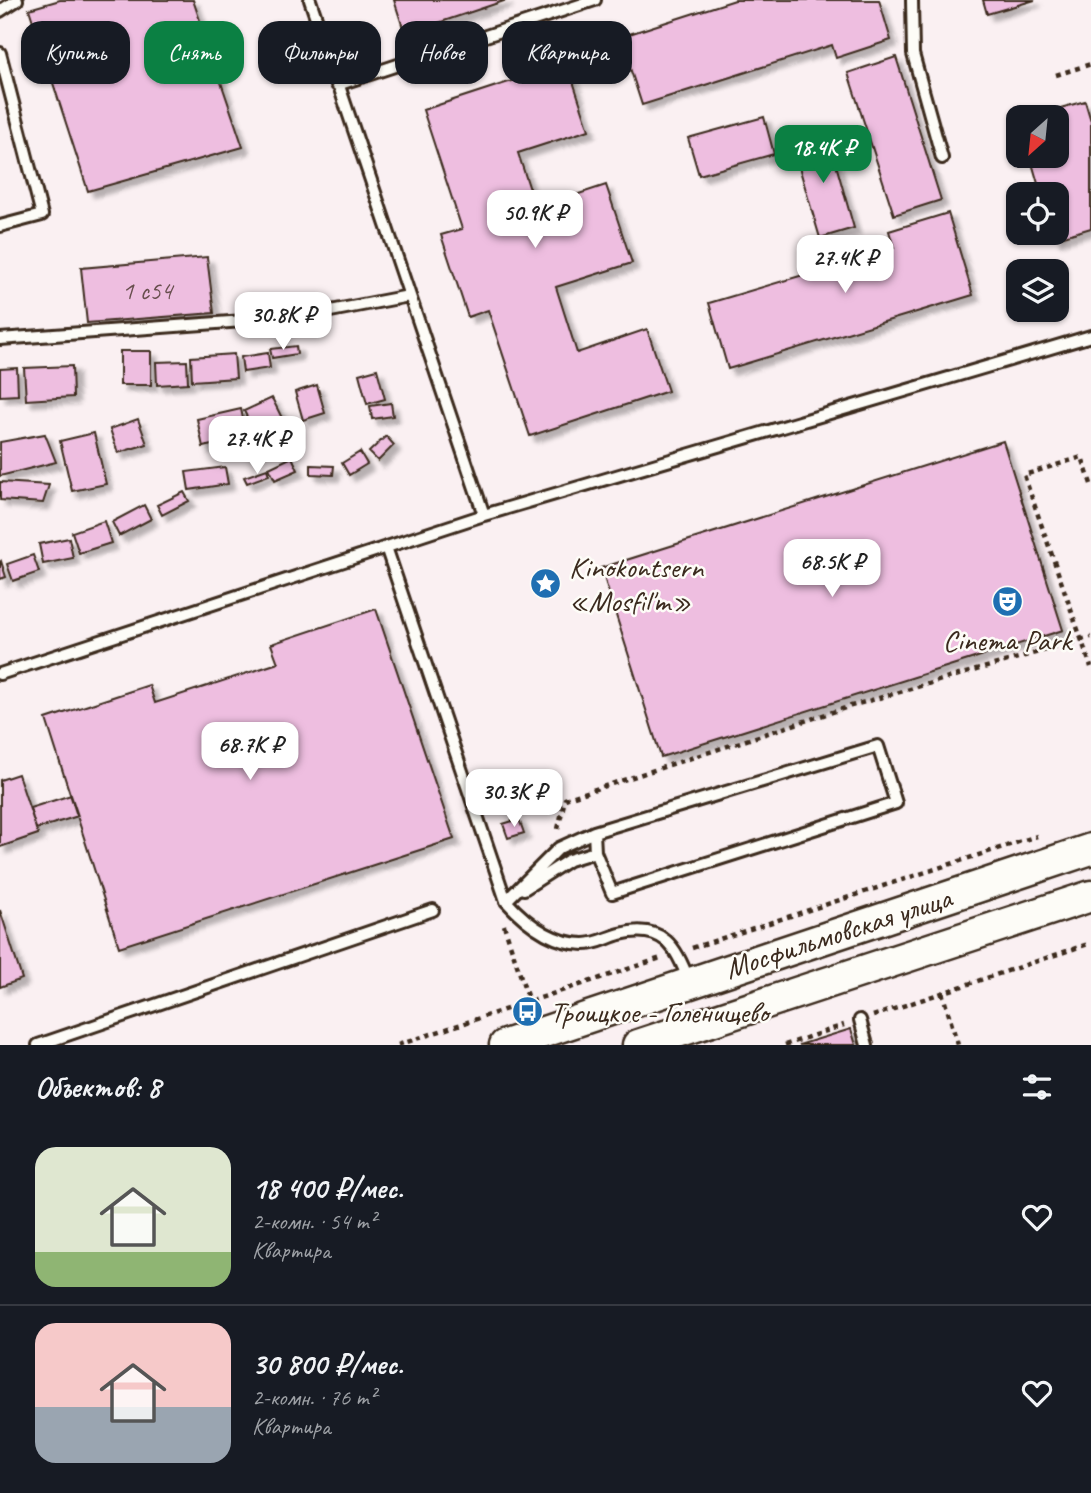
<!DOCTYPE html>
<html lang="ru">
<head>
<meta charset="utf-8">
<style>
  :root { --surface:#171b24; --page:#20242c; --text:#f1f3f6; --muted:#9ea1a6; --line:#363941; --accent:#0b8043 }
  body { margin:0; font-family:Caveat,sans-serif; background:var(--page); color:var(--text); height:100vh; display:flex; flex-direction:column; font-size:26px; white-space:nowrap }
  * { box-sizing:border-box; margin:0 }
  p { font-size:23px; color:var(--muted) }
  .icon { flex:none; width:38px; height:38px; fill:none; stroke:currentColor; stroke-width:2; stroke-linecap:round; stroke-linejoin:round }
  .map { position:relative; height:1045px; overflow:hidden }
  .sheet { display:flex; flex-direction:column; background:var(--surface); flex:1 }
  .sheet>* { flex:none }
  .banner { position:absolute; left:21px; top:21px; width:700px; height:63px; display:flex; gap:14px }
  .needle { width:46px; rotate:207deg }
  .controls { position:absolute; left:1006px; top:105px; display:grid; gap:14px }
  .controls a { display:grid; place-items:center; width:63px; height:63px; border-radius:14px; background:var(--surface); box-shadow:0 2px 5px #0004; font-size:35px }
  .price { position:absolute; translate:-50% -60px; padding:0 16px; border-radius:14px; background:#fff; color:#222; font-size:23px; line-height:46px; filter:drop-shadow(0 2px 4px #0008) }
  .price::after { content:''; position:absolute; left:50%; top:42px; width:21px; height:16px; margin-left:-10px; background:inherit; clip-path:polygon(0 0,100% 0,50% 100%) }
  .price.on { background:var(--accent); color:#fff }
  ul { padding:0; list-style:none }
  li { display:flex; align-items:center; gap:21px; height:175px; padding:0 35px }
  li+li { border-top:2px solid var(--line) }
  li span { display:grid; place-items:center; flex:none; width:196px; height:140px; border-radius:21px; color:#555 }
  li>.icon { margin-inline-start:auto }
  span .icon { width:84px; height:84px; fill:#fffc; stroke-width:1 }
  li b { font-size:30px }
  h2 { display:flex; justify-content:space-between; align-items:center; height:84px; padding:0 35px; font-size:30px }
  .chip { padding:0 24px; border-radius:21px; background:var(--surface); box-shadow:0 2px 5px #0004; font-size:24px; line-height:63px }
  .chip.on { background:var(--accent); color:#fff }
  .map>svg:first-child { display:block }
  .building { fill:#eebee0; stroke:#3b2a1e; stroke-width:2; filter:url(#shadow) }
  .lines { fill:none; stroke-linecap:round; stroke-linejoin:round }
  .service-casing { stroke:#3b2a1e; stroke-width:16 }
  .secondary-casing { stroke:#3b2a1e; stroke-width:35 }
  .path { stroke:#3b2a1e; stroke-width:4.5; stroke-dasharray:5 5; stroke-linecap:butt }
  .service { stroke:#fdfcf7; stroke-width:10 }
  .secondary { stroke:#fdfcf7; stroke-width:30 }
  .labels { text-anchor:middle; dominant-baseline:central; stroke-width:5; stroke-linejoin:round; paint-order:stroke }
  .number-label { font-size:26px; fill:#684f4e }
  .poi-label { font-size:30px; fill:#3b2a1e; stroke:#fdfcf7; text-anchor:start }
  .street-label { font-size:30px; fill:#3b2a1e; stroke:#fdfcf7 }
</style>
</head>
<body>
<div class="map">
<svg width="1091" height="1045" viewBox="0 0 1091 1045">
  <defs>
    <filter id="shadow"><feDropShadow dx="6" dy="6" stdDeviation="2" flood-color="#0004"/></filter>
  </defs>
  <rect width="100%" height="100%" fill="#faf0f2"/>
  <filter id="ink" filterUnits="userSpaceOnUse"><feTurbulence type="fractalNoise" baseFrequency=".0143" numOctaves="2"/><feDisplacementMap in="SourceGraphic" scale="14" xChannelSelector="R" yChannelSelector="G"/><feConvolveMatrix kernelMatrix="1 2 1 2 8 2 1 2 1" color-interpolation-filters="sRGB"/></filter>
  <g filter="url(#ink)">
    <path class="building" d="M60 0H193L243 147 88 191 29 9Z
      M394 0H507L405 34Z
      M735 0H879L891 40 836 58 832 45 642 105 620 37Z
      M983 0H1035L987 14Z
      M896 57 941 200 894 215 848 73Z
      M567 63 589 130 518 153 536 208 606 185 632 263 556 287 577 353 647 329 668 391 530 436 488 310 468 317 441 235 462 229 423 110Z
      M1085 101 1091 121V228L1054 239 1057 194H1041L1030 156H1057V117H1029Z
      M764 117 774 154 699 175 688 138Z
      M827 133 854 228 820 238 792 143Z
      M948 213 973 295 728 369 709 303 894 248 889 231Z
      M207 257 214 313 87 323 81 268Z
      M296 346 297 354 272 358 270 349Z
      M120 351H151V385H120Z
      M268 353 270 368 243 372 241 357Z
      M234 354 236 378 192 381 191 357Z
      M187 361 188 383 157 385 156 362Z
      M72 366 73 397 26 400 24 368Z
      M17 368 18 395 0 396V369Z
      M377 369 385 399 367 404 359 374Z
      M317 385 325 413 303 420 295 392Z
      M272 398 282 418 254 431 244 411Z
      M391 403 393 416 372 419 370 406Z
      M241 409 247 437 203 447 197 419Z
      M138 419 147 444 118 453 110 429Z
      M94 433 106 484 72 491 60 441Z
      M45 434 56 462 0 476V442Z
      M386 436 394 445 378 461 369 452Z
      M1003 441 1063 630 661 757 601 568Z
      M360 452 367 464 349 475 342 463Z
      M292 457 298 470 275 480 269 468Z
      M311 465 334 466 333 475 311 474Z
      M225 467 228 484 189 490 186 472Z
      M267 469 269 475 247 483 244 477Z
      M0 482 49 485 43 503 0 500Z
      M184 492 189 501 162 515 157 505Z
      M144 505 151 519 119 536 112 522Z
      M104 521 111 543 79 553 72 532Z
      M69 538 73 558 43 564 39 544Z
      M33 555 39 572 13 581 7 564Z
      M1 561 6 577 0 579V562Z
      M376 609 454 839 119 947 46 719 149 685 155 703 278 663 271 644Z
      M18 774 38 834 0 847V780Z
      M71 795 78 816 36 829 30 808Z
      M519 819 524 833 508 838 503 824Z
      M0 910 22 979 0 987Z
      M851 1029 856 1045H799Z"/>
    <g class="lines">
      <defs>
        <path id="service" d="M310 0 484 515
          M912 0 913 54 942 158
          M0 11 17 0
          M0 53 42 215 0 226
          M337 85 595 0
          M0 339 299 317 409 296
          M386 547 506 901C526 923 553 944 584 944 598 944 608 937 620 934 663 923 677 947 689 982
          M0 674 484 515 1091 336
          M878 746 896 803 612 893 595 852 594 832Z
          M524 889 569 860 595 852
          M506 901 559 848 594 832
          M860 1020 867 1045
          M38 1045 433 910"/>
        <path id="secondary" d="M505 1045 1091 849
          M638 1045 1091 896"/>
      </defs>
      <use href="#service" class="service-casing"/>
      <use href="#secondary" class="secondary-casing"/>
      <path class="path" d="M1056 75 1091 64
        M1091 484 1082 457 1024 475 1091 667
        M558 829 565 799 851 706 1091 637
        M504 925 529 1002
        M692 948 1037 836
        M942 992 958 1045
        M873 1016 1091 943
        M398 1045 661 958
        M785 1045 844 1025"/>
      <use href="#service" class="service"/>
      <use href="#secondary" class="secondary"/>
    </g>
  </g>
  <defs>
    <symbol id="sight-disc" viewBox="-11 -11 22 22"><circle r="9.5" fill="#1f6fb2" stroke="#fdfcf7"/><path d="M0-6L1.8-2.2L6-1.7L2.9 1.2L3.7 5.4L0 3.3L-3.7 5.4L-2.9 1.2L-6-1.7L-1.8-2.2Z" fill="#fff"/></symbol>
    <symbol id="theatre-disc" viewBox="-11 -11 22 22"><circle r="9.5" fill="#1f6fb2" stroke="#fdfcf7"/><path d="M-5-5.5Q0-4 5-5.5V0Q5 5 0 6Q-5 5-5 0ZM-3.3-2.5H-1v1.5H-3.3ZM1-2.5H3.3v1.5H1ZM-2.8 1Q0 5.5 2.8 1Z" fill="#fff"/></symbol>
    <symbol id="bus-disc" viewBox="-11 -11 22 22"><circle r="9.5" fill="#1f6fb2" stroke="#fdfcf7"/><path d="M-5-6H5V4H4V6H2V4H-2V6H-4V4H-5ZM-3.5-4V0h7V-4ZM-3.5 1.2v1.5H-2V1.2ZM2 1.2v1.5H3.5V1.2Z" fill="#fff"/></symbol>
  </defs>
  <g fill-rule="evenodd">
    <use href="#sight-disc" x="528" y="566" width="35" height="35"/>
    <use href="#theatre-disc" x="990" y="584" width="35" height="35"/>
    <use href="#bus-disc" x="510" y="994" width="35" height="35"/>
  </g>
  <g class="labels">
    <g class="number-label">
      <text x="147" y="290">1 с54</text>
    </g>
    <g class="poi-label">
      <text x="569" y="567">Kinokontsern<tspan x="569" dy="34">«Mosfil'm»</tspan></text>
      <text x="1007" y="640" text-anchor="middle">Cinema Park</text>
      <text x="550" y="1012">Троицкое - Голенищево</text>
    </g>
    <g class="street-label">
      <text transform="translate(838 933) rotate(-18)">Мосфильмовская улица</text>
    </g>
  </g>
</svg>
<div class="controls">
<a><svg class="needle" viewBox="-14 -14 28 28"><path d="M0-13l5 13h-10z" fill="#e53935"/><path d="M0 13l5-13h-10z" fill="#9ea1a6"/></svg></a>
<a><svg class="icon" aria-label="locate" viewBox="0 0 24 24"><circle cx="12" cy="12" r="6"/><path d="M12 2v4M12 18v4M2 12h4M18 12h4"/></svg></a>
<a><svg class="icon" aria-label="layers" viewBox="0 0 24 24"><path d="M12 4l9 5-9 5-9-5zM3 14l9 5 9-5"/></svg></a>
</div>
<b class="price on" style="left:823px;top:185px">18.4K ₽</b>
<b class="price" style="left:535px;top:250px">50.9K ₽</b>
<b class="price" style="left:845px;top:295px">27.4K ₽</b>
<b class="price" style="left:283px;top:352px">30.8K ₽</b>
<b class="price" style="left:257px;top:476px">27.4K ₽</b>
<b class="price" style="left:832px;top:599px">68.5K ₽</b>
<b class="price" style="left:250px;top:782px">68.7K ₽</b>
<b class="price" style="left:514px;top:829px">30.3K ₽</b>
<div class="banner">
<a class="chip">Купить</a>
<a class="chip on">Снять</a>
<a class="chip">Фильтры</a>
<a class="chip">Новое</a>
<a class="chip">Квартира</a>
</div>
</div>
<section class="sheet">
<h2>Объектов: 8<svg class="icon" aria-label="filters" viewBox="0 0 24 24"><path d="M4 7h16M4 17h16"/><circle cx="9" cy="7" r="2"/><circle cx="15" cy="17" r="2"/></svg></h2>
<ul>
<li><span style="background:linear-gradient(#dfe7d0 75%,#8fb573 0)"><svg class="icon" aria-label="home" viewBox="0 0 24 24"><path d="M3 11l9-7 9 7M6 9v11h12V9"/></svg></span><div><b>18 400 ₽/мес.</b><p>2-комн. · 54 m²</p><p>Квартира</p></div><svg class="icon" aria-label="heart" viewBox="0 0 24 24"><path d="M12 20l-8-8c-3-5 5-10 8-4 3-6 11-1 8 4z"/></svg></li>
<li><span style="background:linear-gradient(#f6c9c9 60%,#9aa5b1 0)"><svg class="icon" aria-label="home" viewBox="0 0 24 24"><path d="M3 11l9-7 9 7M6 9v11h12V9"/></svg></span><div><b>30 800 ₽/мес.</b><p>2-комн. · 76 m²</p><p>Квартира</p></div><svg class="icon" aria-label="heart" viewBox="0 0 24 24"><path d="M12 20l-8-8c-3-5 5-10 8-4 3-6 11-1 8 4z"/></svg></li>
</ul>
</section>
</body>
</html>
